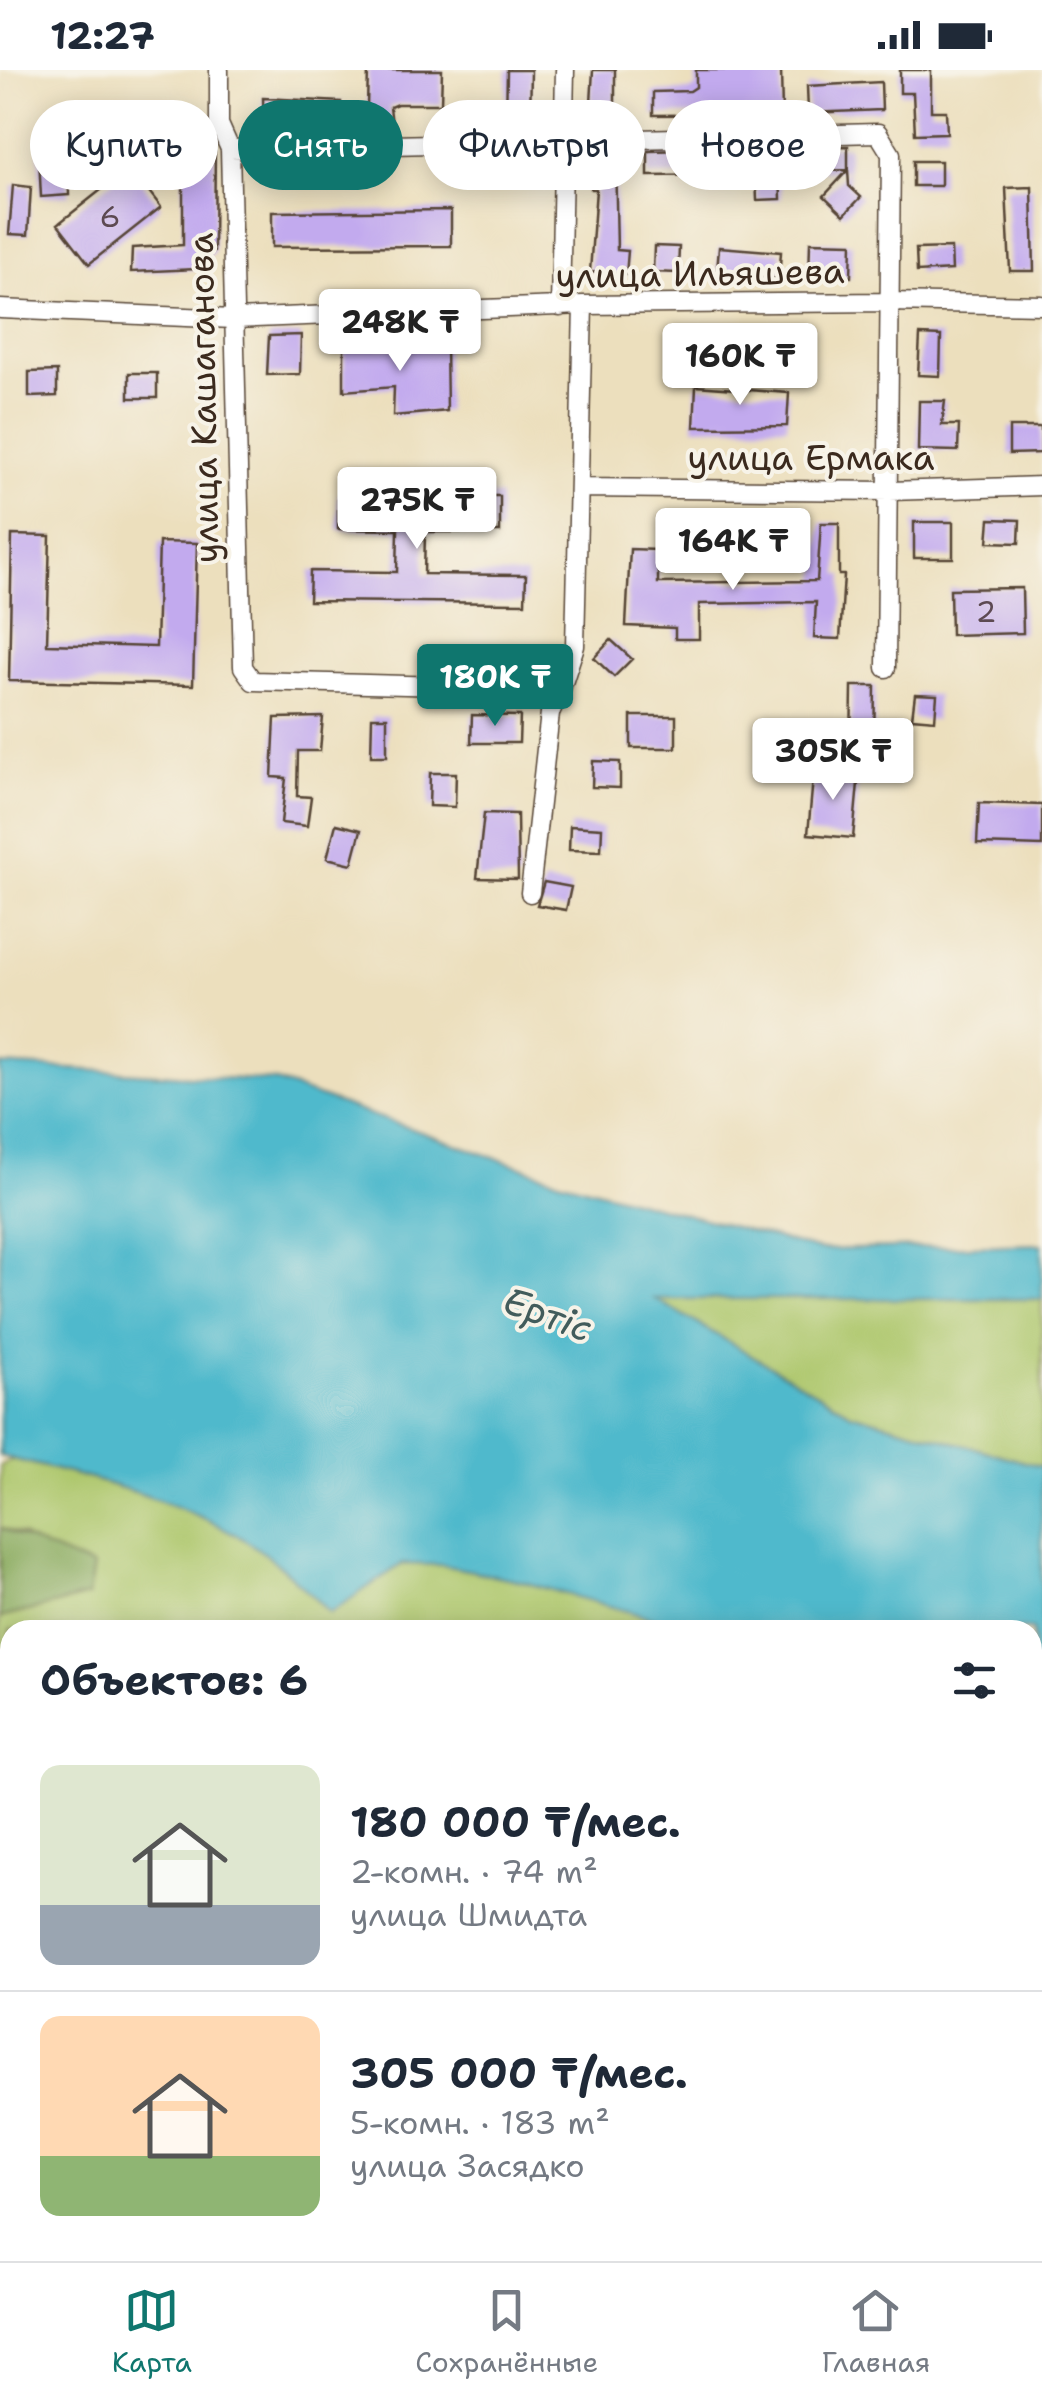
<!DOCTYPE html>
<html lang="ru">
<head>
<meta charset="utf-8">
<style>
  :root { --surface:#fff; --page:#f2f2f3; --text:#1f2937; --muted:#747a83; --line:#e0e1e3; --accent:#0f766e }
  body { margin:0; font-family:"Shantell Sans",sans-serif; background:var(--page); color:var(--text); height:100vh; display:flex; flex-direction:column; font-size:38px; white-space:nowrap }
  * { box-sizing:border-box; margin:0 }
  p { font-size:32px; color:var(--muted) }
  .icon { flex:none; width:55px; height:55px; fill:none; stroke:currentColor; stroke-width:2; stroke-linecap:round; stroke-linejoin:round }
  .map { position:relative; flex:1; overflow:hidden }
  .sheet { position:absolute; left:0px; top:1550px; width:1042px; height:642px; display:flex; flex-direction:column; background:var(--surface); border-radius:30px 30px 0 0; box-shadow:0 5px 25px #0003 }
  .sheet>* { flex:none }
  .top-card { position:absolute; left:30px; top:30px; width:982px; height:90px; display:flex; gap:20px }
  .price { position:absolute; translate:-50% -85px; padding:0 22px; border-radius:10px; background:#fff; color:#222; font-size:32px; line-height:65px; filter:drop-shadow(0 2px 5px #0008) }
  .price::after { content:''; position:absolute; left:50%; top:60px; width:30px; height:22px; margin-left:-15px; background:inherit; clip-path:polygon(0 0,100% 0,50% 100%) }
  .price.selected { background:var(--accent); color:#fff }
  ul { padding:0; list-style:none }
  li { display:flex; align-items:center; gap:30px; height:250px; padding:0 40px }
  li+li { border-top:2px solid var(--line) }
  li span { display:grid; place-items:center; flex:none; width:280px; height:200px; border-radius:20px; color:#555 }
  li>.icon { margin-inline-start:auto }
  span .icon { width:120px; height:120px; fill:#fffc; stroke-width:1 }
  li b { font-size:42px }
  h2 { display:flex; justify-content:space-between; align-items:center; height:120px; padding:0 40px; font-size:42px }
  .chip { padding:0 35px; border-radius:45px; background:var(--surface); box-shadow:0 5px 25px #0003; font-size:35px; line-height:90px }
  .chip.selected { background:var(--accent); color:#fff }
  .status { display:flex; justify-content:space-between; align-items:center; height:70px; padding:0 50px; background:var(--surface); direction:ltr }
  .status svg { height:28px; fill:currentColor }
  .tabs { display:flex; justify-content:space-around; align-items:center; height:140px; border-top:2px solid var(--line); background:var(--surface); font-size:28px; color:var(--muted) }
  .tabs a { display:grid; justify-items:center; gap:5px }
  .tabs .selected { color:var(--accent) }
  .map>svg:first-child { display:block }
  .green { fill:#afc86e; stroke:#757946; stroke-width:2.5 }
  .forest { fill:#8bac61; stroke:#636b40; stroke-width:2.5 }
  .sand { fill:#eeda9e; stroke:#94825e; stroke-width:2.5 }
  .water { fill:#4fb9cc; stroke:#457275; stroke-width:2.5 }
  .building { fill:#c2aaee }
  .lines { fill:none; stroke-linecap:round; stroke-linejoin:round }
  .minor-casing { stroke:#564536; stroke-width:21 }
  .minor { stroke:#fff; stroke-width:18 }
  .labels { text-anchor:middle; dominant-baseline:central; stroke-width:8; stroke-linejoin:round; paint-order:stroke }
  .number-label { font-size:30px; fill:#5d4a52 }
  .street-label { font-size:35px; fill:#3b2a1e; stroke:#f7f3e8 }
  .water-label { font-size:38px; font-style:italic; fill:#425c5b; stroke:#f7f3e8 }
</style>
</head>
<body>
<div class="status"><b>12:27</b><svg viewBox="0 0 49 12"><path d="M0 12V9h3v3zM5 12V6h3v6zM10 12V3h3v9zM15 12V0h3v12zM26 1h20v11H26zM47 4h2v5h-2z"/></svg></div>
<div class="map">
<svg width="1042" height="2191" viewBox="0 0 1042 2191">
  <rect width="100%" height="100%" fill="#f7f3e8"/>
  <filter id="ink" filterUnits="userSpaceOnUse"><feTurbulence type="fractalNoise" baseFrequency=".01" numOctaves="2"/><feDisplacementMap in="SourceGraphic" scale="20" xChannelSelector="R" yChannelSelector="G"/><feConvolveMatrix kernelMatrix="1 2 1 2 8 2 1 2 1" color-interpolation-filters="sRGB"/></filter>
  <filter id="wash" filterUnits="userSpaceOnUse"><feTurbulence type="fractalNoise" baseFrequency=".0048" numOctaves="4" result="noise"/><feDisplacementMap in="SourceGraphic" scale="40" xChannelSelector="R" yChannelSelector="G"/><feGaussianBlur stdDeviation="2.25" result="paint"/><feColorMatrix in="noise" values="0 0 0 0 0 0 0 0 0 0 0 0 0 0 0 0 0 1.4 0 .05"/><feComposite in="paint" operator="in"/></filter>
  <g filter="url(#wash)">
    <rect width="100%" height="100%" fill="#ecdfbd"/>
    <path class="green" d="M653 1228 1042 1229V1397L851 1343Z
      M13 1389C88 1407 198 1434 261 1480 285 1499 307 1522 330 1543 351 1528 376 1503 401 1495 446 1480 639 1545 694 1560H10V1938L0 1935V1548L88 1526 23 1465 0 1458V1396Z"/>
    <path class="forest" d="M0 1458 93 1497 88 1526 0 1548Z
      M0 1935 10 1938V2104L0 2102Z"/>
    <path class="sand" d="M1032 1667 1042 1670V2105L1033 2107Z
      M275 2183H650L616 2191H279Z"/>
    <path class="water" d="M0 995 274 1011 559 1110 820 1180 1042 1174V1229H655L851 1343 1042 1397V1670L1033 1667 1032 1560H694L513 1509 442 1495 402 1494 330 1543C308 1522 286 1499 261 1481 196 1432 79 1405 0 1386Z
      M0 2102 10 2104V2182H275L279 2191H0Z
      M1042 2105V2191H616L650 2182H1032L1033 2108Z"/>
    <g id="blocks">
      <path class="building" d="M368 0H442L441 34H397L390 37 392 55 373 57 371 37H367Z
        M507 0H531L530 50 506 49Z
        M593 0H615V48L590 49Z
        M696 0H781L782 44 653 45V22L690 21 696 17Z
        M900 0H931V41H946L947 63 915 64 913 23H900Z
        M881 12 882 40 808 43 807 16Z
        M263 28 341 32 340 58 264 59Z
        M183 62H209L215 75 214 181 197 199 131 202 132 178 183 175Z
        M67 66 69 125 41 127 38 68Z
        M848 76V100L822 101V77Z
        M731 79 732 105 648 106V81Z
        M591 83H615L617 180 628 181 626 205 590 202 596 119H591Z
        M913 91H941V116H913Z
        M130 97 161 137 89 194 58 154Z
        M848 100 849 116 861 127 844 145 824 126Z
        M780 104 781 129 757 130 756 106Z
        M13 115 31 117 28 165 9 164Z
        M1032 117 1034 201H1010L1006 118Z
        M451 140V176L272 177V142Z
        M810 172 852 173 851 207 809 206Z
        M654 176 679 177 678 203 653 202Z
        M719 177 781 182 779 209 717 201Z
        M951 178 952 200 917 202 916 179Z
        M301 265 300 304 267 305 269 266Z
        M920 265 941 266 940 306 918 305Z
        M378 271V278L446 273 447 341 393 346 394 317 344 321V273Z
        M57 301V326L29 327V302Z
        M129 303H157V328H129Z
        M696 316 789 323 787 356 694 357Z
        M919 331H945L942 355H959L958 381 918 380Z
        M1009 357H1041V383L1009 384Z
        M338 425 500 426V462H425L424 504 526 505 525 533 309 531 310 501 397 502 398 460 338 459Z
        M990 449 1020 450 1019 473 988 472Z
        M914 452H953V488H914Z
        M821 453H839V505H844L840 569 814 568 816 532 699 534V569H675V558L626 556 630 479 658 480V513L817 511Z
        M736 458H782V485H735Z
        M12 465 50 466 47 574 156 577 159 472 197 473 193 615 9 611Z
        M1022 518 1023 563 951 565 950 519Z
        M611 570 632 589 614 607 594 588Z
        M852 616H875L874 676H851Z
        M915 624 937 625 935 650 912 648Z
        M472 645 520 646 519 673H471Z
        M631 646H676V678H631Z
        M323 647 320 681H298L297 726 311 727 307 756 281 753 286 708 272 707 275 648Z
        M372 647H387V686H371Z
        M593 691 620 692V718L592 717Z
        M814 697 859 702 853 768 808 764Z
        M430 703H456L455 737 429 736Z
        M979 733 1042 735V776L977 774Z
        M484 743 517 744 518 809 477 808Z
        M336 754 361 760 352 794 327 788Z
        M570 756 602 758 601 781 569 780Z
        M544 812 571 817 566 840 537 835Z"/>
    </g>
  </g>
  <g filter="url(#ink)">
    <use href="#blocks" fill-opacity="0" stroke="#564536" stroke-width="2.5"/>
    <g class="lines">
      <defs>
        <path id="minor" d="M219 0V54L230 79 243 597 253 611 561 619 575 576 583 235
          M230 79 878 63 891 84 886 598
          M560 237 565 0
          M0 239 233 249 583 235 888 232 1042 235
          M580 418 890 421 1042 416
          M530 823 550 643 561 619"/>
      </defs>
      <use href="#minor" class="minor-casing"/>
      <use href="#minor" class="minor"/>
    </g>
  </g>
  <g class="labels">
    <g class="number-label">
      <text x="110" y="146">6</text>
      <text x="986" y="541">2</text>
    </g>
    <g class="street-label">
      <text transform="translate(700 203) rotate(-1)">улица Ильяшева</text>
      <text transform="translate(203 328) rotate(-91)">улица Кашаганова</text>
      <text x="811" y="387">улица Ермака</text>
    </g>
    <g class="water-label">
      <text transform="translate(548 1244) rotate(20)">Ертіс</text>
    </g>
  </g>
</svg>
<b class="price" style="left:400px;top:304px">248K ₸</b>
<b class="price" style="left:740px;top:338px">160K ₸</b>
<b class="price" style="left:417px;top:482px">275K ₸</b>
<b class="price" style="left:733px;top:523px">164K ₸</b>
<b class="price selected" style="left:495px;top:659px">180K ₸</b>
<b class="price" style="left:833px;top:733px">305K ₸</b>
<div class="top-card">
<a class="chip">Купить</a>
<a class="chip selected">Снять</a>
<a class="chip">Фильтры</a>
<a class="chip">Новое</a>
</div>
<section class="sheet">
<h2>Объектов: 6<svg class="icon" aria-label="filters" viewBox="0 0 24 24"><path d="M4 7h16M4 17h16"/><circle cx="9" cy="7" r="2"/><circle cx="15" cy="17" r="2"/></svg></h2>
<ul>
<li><span style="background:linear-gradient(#dfe7d0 70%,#9aa5b1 0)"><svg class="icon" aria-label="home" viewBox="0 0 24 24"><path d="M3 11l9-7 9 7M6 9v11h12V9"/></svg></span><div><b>180 000 ₸/мес.</b><p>2-комн. · 74 m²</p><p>улица Шмидта</p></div></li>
<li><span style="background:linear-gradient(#ffd9b3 70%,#8fb573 0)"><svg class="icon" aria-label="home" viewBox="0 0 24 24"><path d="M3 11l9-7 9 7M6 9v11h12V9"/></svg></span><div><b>305 000 ₸/мес.</b><p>5-комн. · 183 m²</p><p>улица Засядко</p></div></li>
</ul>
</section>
</div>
<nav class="tabs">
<a class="selected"><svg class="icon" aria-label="map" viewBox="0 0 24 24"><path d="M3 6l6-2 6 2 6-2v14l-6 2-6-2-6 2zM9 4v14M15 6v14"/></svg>Карта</a>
<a><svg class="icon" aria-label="saved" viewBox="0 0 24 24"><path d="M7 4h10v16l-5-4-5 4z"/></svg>Сохранённые</a>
<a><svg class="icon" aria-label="home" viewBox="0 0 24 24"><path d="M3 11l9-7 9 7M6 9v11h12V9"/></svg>Главная</a>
</nav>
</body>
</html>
